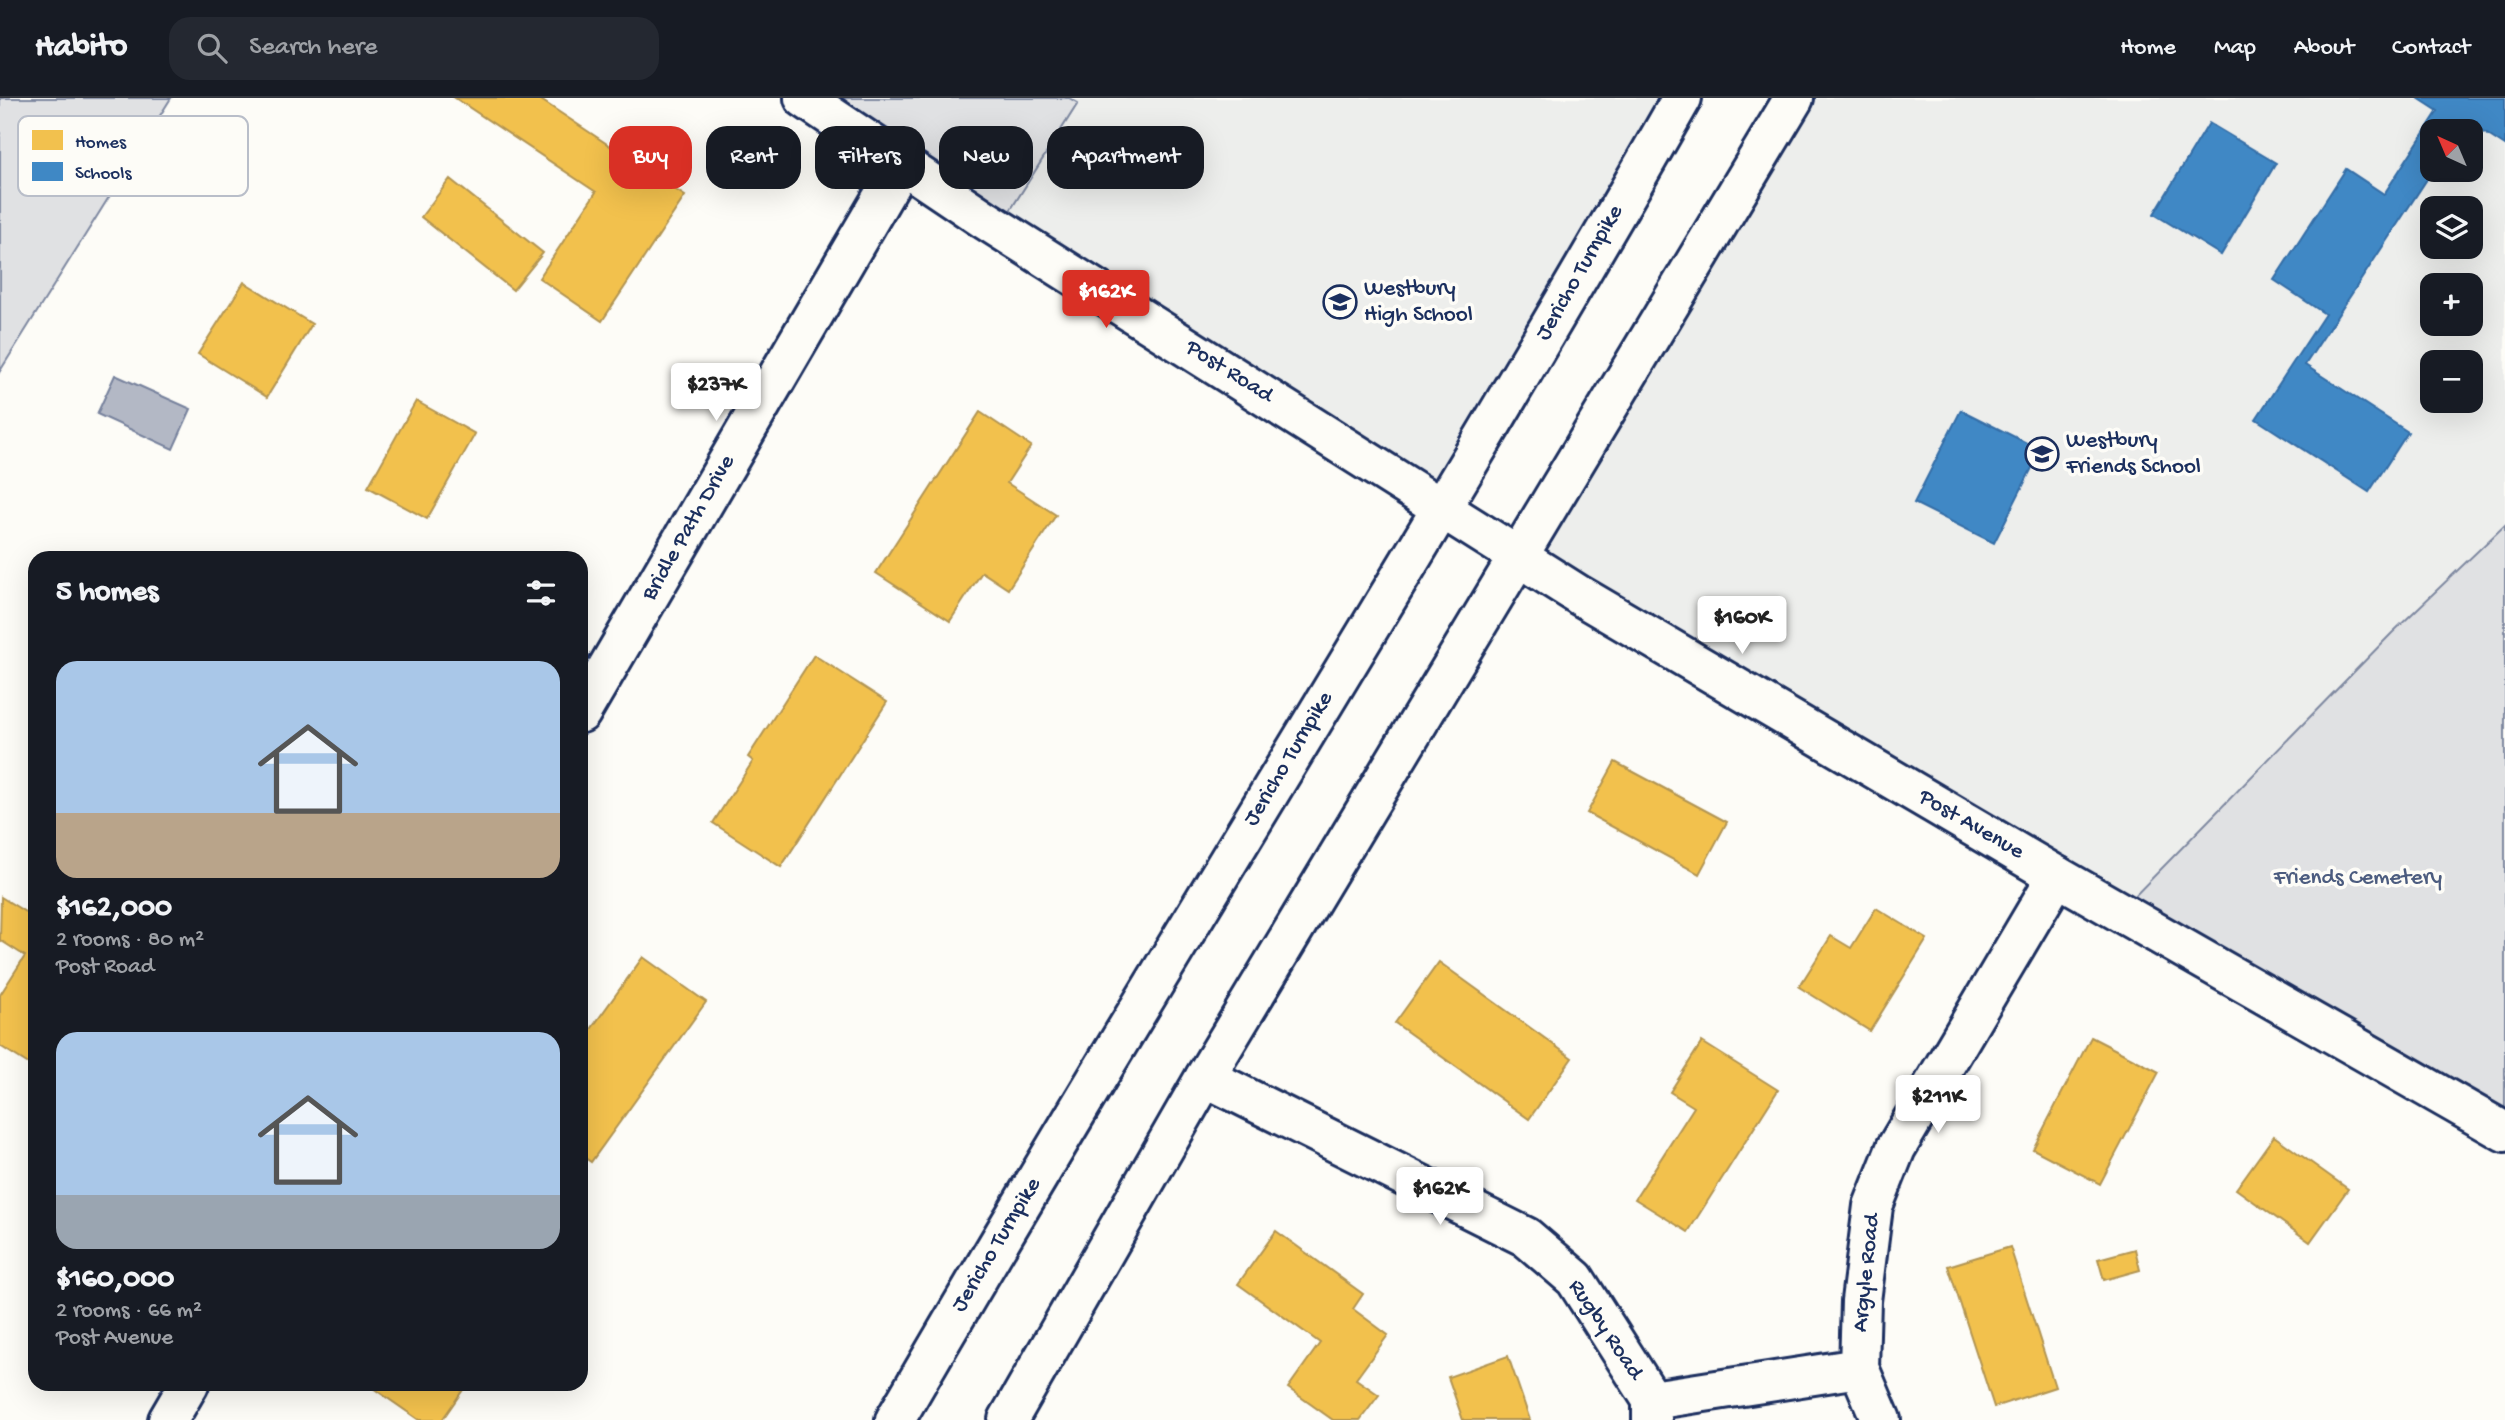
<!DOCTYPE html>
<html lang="en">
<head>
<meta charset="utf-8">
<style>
  :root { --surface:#171b24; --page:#242831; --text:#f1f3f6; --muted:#9ea1a6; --line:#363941; --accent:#d93025 }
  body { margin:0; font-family:"Gochi Hand",sans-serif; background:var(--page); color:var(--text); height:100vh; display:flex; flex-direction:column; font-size:26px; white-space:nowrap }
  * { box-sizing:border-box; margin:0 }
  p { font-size:23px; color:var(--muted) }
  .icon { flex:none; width:38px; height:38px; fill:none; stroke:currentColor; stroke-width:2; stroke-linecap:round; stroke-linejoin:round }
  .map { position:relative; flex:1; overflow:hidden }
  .panel { position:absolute; left:28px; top:453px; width:560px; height:840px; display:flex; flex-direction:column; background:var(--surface); border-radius:21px; box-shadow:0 7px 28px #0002 }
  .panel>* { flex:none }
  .banner { position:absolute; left:609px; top:28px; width:665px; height:63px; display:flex; gap:14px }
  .needle { width:46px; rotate:316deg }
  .tools { position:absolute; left:2420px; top:21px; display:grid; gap:14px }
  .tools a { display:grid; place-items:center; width:63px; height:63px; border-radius:14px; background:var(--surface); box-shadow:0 7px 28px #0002; font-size:35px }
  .price { position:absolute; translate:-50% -60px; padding:0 16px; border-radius:7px; background:#fff; color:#222; font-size:23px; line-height:46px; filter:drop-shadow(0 2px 4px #0008) }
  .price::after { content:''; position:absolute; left:50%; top:42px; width:21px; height:16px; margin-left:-10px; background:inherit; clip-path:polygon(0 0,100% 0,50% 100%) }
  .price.selected { background:var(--accent); color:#fff }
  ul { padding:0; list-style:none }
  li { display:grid; align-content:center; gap:14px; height:371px; padding:0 28px }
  li span { display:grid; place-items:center; height:217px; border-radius:21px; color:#555 }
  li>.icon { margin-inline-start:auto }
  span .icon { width:126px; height:126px; fill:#fffc; stroke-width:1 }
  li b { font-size:30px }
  h2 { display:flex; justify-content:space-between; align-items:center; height:84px; padding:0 28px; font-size:30px }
  .tag { padding:0 24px; border-radius:21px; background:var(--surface); box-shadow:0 7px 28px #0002; font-size:24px; line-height:63px }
  .tag.selected { background:var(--accent); color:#fff }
  header { display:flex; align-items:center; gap:42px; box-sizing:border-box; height:98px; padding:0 35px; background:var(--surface); border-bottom:2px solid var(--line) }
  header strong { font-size:33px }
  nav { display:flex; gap:38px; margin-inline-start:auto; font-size:24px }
  .search { width:490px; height:63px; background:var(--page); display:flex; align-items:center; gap:18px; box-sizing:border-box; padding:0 24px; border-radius:21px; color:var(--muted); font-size:26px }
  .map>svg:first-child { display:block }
  .built { fill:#edeeec; fill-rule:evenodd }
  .green { fill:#e0e1e3; stroke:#7e88a0; stroke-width:2 }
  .water { fill:#b3b8c5; stroke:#76819c; stroke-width:2 }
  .homes { fill:#f2c14e; stroke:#b29553; stroke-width:2 }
  .schools { fill:#3f88c5; stroke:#346da6; stroke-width:2 }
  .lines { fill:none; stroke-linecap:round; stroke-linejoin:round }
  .minor-casing { stroke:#1b2f5e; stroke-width:44 }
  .major-casing { stroke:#1b2f5e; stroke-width:44 }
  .minor { stroke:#fdfcf7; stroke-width:38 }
  .major { stroke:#fdfcf7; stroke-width:38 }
  .labels { text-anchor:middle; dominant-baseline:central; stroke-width:7; stroke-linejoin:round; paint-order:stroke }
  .street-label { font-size:23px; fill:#1b2f5e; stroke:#fdfcf7 }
  .poi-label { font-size:23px; fill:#1b2f5e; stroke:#fdfcf7; text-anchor:start }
  .park-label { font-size:23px; fill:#4c5c7f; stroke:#fdfcf7 }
  .key { fill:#fdfcf7; stroke:#b9bec9; stroke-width:2 }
  .key-label { font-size:19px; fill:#1b2f5e }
</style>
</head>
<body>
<header>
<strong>Habito</strong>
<div class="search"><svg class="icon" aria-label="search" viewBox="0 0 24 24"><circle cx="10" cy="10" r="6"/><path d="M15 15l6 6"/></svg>Search here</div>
<nav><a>Home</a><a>Map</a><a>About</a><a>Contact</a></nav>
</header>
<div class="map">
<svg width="2505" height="1322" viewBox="0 0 2505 1322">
  <rect width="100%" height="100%" fill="#fdfcf7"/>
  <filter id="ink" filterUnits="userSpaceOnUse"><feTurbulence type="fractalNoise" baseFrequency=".0143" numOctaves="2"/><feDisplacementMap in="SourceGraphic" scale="14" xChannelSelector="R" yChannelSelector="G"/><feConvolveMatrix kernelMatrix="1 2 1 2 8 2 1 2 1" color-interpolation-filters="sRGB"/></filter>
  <g filter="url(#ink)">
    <path class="built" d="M804 0H1682L1443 409Z
      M1794 0H2505V427L2392 535 2121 812 1516 459ZM2432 33H2471V72H2432ZM2432 110H2471V149H2432ZM2432 187H2471V226H2432ZM2432 264H2471V303H2432Z"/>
    <path class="green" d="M0 0H171L0 273Z
      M800 0H1069L1078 5 999 130Z
      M2505 427V1034L2121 812 2392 535Z"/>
    <path class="water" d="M115 277 191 311 173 351 97 316Z"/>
    <path class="homes" d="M455 0H538L685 98 602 223 539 180 596 94Z
      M450 81 543 155 513 192 421 119Z
      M244 184 312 226 267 299 198 256Z
      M416 303 475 336 427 421 368 389Z
      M980 314 1031 348 1007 385 1056 417 1008 491 982 474 950 523 876 475Z
      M814 557 887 604 781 769 713 725 753 663 748 659Z
      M1615 664 1727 724 1699 776 1587 715Z
      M1 799 35 820V970L0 948V897L25 858 0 842Z
      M1876 810 1927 841 1870 933 1799 889 1831 838 1851 850Z
      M643 859 706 904 591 1064 581 1057V945Z
      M1439 864 1572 960 1529 1021 1395 925Z
      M2091 939 2159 974 2100 1086 2033 1051Z
      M1702 944 1778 992 1688 1134 1635 1101 1694 1009 1670 994Z
      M2274 1038 2348 1091 2310 1144 2236 1091Z
      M1276 1133 1363 1196 1353 1211 1388 1237 1356 1281 1379 1297 1360 1322H1333L1288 1290 1320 1245 1238 1186Z
      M2010 1149 2055 1289 1994 1309 1948 1168Z
      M2135 1151 2140 1172 2104 1182 2098 1161Z
      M1508 1258 1530 1322H1463L1448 1279Z
      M376 1286H467L442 1322H419L373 1290Z"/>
    <path class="schools" d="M2418 0H2505V48L2465 22 2458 33H2432L2433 72 2305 267 2408 334 2369 394 2256 321 2325 216 2274 182 2346 71 2384 96 2438 13Z
      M2209 25 2276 65 2221 157 2154 116Z
      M1961 312 2041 352 1994 445 1914 405Z"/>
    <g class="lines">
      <defs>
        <path id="minor" d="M581 615 903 64
          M1205 979 1526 1139 1575 1181 1652 1302V1322
          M1652 1302 1859 1270
          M168 1322 189 1286
          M1881 1322 1859 1270 1861 1203 1873 1108 1896 1050 2057 778"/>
        <path id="major" d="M804 0 984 121 1579 497 2057 778 2505 1034
          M895 1322C1152 878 1428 446 1682 0
          M1008 1322 1205 979 1794 0"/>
      </defs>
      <use href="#minor" class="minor-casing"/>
      <use href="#major" class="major-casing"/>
      <use href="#minor" class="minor"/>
      <use href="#major" class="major"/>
    </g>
  </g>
  <defs>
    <symbol id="school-ring" viewBox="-11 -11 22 22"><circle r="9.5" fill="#fdfcf7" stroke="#1b2f5e" stroke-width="1.5"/><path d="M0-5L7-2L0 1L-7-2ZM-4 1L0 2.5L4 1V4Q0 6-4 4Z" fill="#1b2f5e"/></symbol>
  </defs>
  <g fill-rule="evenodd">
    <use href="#school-ring" x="1321" y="185" width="38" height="38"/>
    <use href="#school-ring" x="2023" y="337" width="38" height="38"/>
  </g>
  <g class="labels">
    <g class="street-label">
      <text transform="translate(1580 175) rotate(-60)">Jericho Turnpike</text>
      <text transform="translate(1229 274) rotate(32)">Post Road</text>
      <text transform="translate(689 430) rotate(-60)">Bridle Path Drive</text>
      <text transform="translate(1289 661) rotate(-59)">Jericho Turnpike</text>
      <text transform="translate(1971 727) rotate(30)">Post Avenue</text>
      <text transform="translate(997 1147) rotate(-59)">Jericho Turnpike</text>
      <text transform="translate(1867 1175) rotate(-84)">Argyle Road</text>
      <text transform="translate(1605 1232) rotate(56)">Rugby Road</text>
    </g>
    <g class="poi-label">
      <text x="1364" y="191">Westbury<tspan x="1364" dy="26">High School</tspan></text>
      <text x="2066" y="343">Westbury<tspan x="2066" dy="26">Friends School</tspan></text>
    </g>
    <g class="park-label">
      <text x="2358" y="780">Friends Cemetery</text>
    </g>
  </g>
  <rect x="18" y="18" width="230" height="80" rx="10" class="key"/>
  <rect x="32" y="32" width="31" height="20" fill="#f2c14e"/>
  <rect x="32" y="64" width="31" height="19" fill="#3f88c5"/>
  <g class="key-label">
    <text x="75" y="49">Homes</text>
    <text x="75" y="80">Schools</text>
  </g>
</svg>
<div class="tools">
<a><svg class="needle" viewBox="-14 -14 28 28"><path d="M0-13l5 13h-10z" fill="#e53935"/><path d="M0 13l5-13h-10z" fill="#9ea1a6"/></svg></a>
<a><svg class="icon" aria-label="layers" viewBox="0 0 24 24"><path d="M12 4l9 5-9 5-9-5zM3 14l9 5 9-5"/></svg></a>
<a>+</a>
<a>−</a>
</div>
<b class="price selected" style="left:1106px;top:232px">$162K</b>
<b class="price" style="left:716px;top:325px">$237K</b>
<b class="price" style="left:1742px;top:558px">$160K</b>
<b class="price" style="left:1938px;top:1037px">$211K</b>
<b class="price" style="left:1440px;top:1129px">$162K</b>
<div class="banner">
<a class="tag selected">Buy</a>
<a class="tag">Rent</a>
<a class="tag">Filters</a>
<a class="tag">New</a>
<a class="tag">Apartment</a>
</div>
<section class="panel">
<h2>5 homes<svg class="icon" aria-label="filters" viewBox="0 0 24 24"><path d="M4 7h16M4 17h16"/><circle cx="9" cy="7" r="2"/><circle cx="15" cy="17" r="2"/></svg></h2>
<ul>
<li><span style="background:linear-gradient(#a9c7e8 70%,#b9a48a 0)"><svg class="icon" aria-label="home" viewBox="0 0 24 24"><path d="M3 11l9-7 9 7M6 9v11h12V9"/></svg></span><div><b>$162,000</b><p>2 rooms · 80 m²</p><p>Post Road</p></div></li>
<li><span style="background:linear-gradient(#a9c7e8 75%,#9aa5b1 0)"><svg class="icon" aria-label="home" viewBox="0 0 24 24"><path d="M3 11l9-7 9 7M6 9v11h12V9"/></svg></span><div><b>$160,000</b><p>2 rooms · 66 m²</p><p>Post Avenue</p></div></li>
</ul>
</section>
</div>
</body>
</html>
